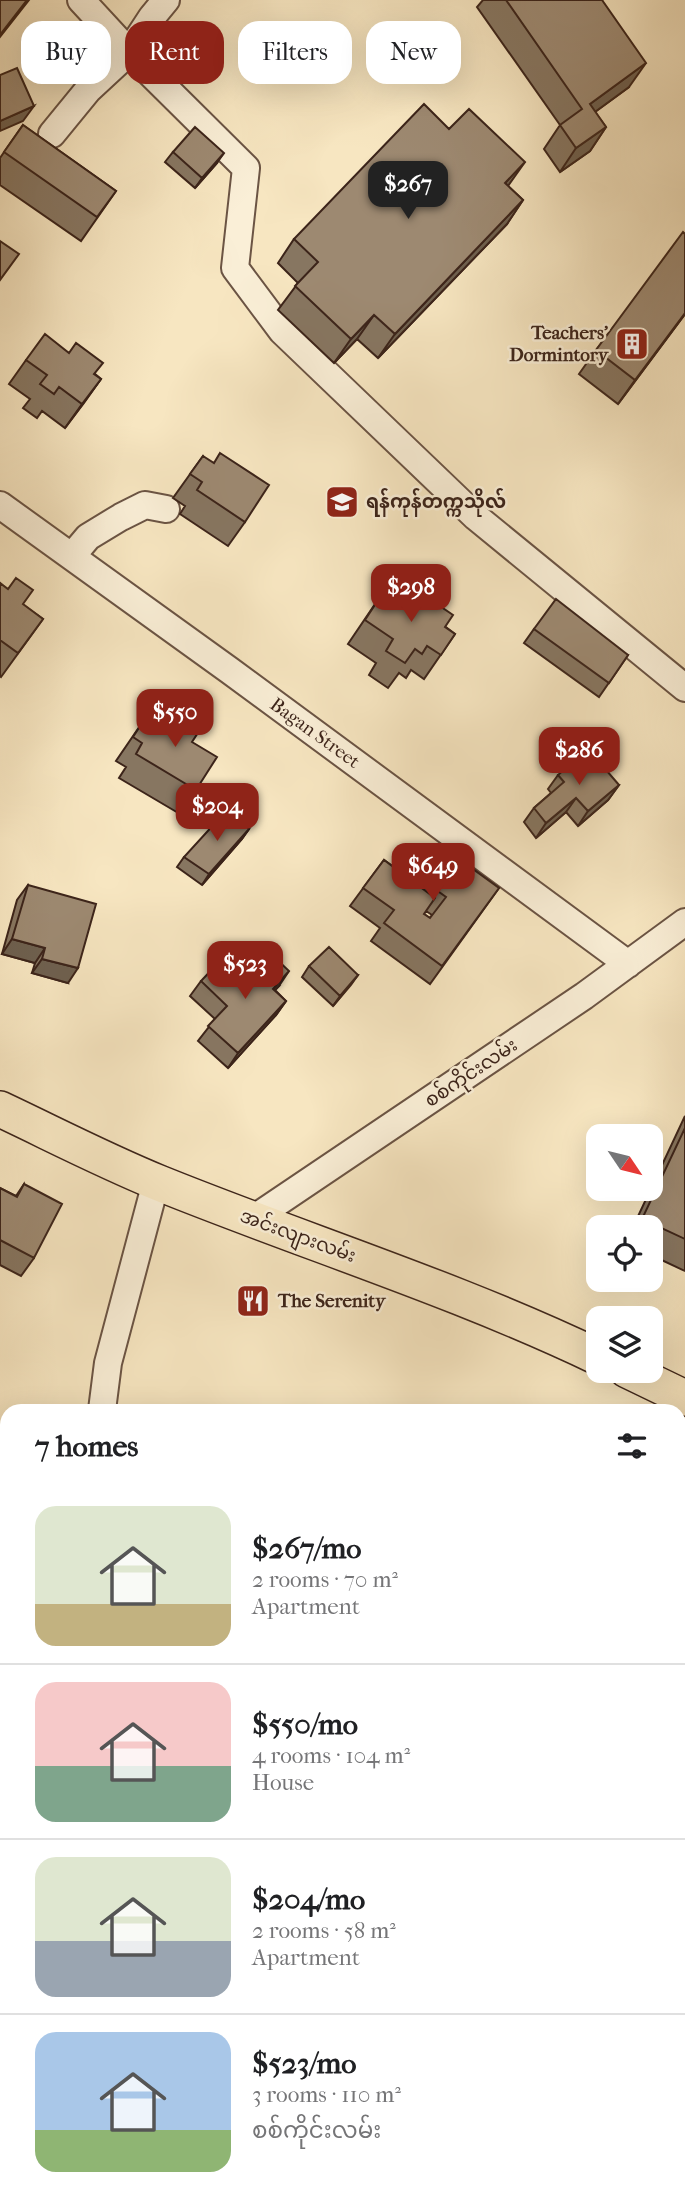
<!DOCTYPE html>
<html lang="en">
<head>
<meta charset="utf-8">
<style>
  :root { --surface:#fff; --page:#f6f6f6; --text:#202124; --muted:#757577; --line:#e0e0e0; --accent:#8f2418 }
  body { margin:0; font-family:"IM FELL French Canon","Noto Sans Myanmar",serif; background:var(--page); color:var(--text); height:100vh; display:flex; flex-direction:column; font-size:26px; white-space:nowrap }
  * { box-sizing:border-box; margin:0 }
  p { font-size:23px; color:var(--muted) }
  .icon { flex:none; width:38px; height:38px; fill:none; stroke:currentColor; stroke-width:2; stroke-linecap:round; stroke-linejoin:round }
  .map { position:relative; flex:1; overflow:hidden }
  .panel { position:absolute; left:0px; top:1404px; width:686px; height:800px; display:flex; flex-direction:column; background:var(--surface); border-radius:21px 21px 0 0; box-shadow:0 7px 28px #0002 }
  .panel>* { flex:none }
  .guide { position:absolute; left:21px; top:21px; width:644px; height:63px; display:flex; gap:14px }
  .needle { width:46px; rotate:125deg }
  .fabs { position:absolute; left:586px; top:1124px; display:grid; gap:14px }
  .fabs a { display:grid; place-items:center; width:77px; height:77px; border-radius:14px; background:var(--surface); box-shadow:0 7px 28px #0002; font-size:35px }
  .price { position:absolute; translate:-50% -60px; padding:0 16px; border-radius:14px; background:var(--accent); color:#fff; font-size:23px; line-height:46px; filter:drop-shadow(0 2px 4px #0008) }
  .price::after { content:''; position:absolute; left:50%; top:42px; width:21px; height:16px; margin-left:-10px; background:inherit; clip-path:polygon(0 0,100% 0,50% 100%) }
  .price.selected { background:#222; color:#fff }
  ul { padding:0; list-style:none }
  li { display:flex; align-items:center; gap:21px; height:175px; padding:0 35px }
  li+li { border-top:2px solid var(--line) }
  li span { display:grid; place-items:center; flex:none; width:196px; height:140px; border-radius:21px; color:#555 }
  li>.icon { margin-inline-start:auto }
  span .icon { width:84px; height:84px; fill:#fffc; stroke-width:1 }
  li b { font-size:30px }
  h2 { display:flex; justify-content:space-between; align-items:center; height:84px; padding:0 35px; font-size:30px }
  .tag { padding:0 24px; border-radius:21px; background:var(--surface); box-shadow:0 7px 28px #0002; font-size:24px; line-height:63px }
  .tag.selected { background:var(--accent); color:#fff }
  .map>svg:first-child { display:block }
  .water { fill:#b7a488; stroke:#86715c; stroke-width:2 }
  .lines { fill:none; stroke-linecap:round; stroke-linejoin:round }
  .minor-casing { stroke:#6b5444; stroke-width:30 }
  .major-casing { stroke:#3c241a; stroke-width:38 }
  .minor { stroke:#faefd7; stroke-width:26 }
  .major { stroke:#f7e6c1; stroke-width:35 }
  .wall { fill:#877661; stroke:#3c241a; stroke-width:2; fill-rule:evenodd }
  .shaded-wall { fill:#6e604f; stroke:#3c241a; stroke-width:2 }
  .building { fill:#9d8971; stroke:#3c241a; stroke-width:2 }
  .labels { text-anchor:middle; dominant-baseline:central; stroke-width:5; stroke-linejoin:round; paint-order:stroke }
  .poi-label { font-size:19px; font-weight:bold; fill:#3c241a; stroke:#faefd7; text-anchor:start }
  .street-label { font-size:19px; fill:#3c241a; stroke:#faefd7 }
</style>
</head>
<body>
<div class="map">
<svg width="685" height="2203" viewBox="0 0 685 2203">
  <rect width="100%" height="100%" fill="#f7e6c1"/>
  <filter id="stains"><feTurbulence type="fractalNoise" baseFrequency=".00286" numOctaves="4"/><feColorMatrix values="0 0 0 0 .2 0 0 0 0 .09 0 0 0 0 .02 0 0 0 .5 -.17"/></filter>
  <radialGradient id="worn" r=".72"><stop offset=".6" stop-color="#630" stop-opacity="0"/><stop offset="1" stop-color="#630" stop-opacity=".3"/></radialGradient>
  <path class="water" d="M679 2093 685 2104V2203H391L399 2196H679Z
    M142 2196H186L210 2203H141Z"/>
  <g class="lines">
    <defs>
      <path id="minor" d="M81 0 129 52 246 168 235 268 282 331 476 517 685 688
        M52 134 88 90 129 52 152 17 166 0
        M0 505 229 670 628 964
        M72 556 88 537 121 517 145 505 166 509
        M253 1219 584 996 685 922
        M102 1410 108 1363 156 1182
        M0 1687 7 1684
        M0 2181 7 2191"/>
      <path id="major" d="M0 1109C53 1134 105 1161 159 1183 305 1242 456 1289 598 1357
        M627 1370 685 1398"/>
    </defs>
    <use href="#minor" class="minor-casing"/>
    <use href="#major" class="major-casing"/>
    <use href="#minor" class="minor"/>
    <use href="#major" class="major"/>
  </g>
  <path class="wall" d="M483 0H602L629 87 595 112 606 127 590 151 560 172 544 149 560 125 477 7Z
    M23 125 116 191 81 241 0 185V158Z
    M173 152 217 163 195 188 165 162Z
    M508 186 523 200 507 224 378 358 357 339 334 363 278 310 298 283 278 263 294 239Z
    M685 234V314L618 404 579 374 596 350Z
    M26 360 95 374 101 379 65 428 42 411 37 418 23 408 30 399 9 384Z
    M203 456 245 522 228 546 180 514 185 506 173 498Z
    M0 583 23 605 43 619 1 677 0 676Z
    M388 585 418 606 455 634 424 679 411 670 406 678 399 673 388 688 369 675 376 663 348 644Z
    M534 629 628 655 599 697 524 643Z
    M177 709 192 742 196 790 180 814 119 778 126 767 116 761 146 717 164 728Z
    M558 775 619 785 608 800 578 826 566 812 536 838 524 822 534 808 551 793 548 789Z
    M249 829 242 839 202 885 177 867 184 857Z
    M441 846 499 888 430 984 371 941 380 928 350 906 384 860 414 882ZM426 911 432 915 430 918 424 914Z
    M28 885 68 983 32 973 35 963 2 954 17 900Z
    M309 966 358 975 333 1006 302 977Z
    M201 981 279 986 275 990 286 1001 276 1015 228 1068 198 1041 215 1019 190 996Z
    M685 1116V1271L651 1255V1227H633Z
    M24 1184 34 1258 21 1276 0 1265V1188L16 1196Z
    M7 1561V1628L0 1614V1567L6 1565Z"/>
  <path class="shaded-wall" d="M27 0H29L0 37V35Z
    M646 63 629 87 573 128 590 104Z
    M34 106 23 121 0 131V121Z
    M606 127 590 151 560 172 576 148Z
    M224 153 217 163 195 188 202 178Z
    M525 162 508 186 505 183Z
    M523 200 507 224 378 358 395 334Z
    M685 313V314L618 404 635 380Z
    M374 315 357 339 334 363 351 339Z
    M101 379 84 403 65 428 82 404Z
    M619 785 608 800 578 826 588 811Z
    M576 798 566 812 536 838 546 823Z
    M249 829 242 839 202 885 209 874Z
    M12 939 45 948 35 963 2 954Z
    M42 959 78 968 68 983 32 973Z
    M289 971 279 986 263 1003 273 989Z
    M358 975 351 985 333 1006 340 996Z
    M286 1001 276 1015 228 1068 238 1053Z
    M7 1601V1605L0 1614V1604Z"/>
  <path class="building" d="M0 0H27L0 35Z
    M506 0H602L646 63 590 104 606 127 576 148 560 125 582 109Z
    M17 68 34 106 0 121V75Z
    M424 104 449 129 469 109 525 162 505 183 523 200 395 334 374 315 351 339 295 286 318 262 294 239Z
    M23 125 116 191 97 217 4 152Z
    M195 127 224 153 202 178 173 152Z
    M683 232 685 234V313L635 380 596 350Z
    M0 241 19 254 0 280Z
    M45 334 69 353 76 343 103 363 94 374 101 379 82 404 59 387 54 394 40 384 47 375 26 360Z
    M220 453 269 485 245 522 197 490 202 482 190 474 203 456 214 463Z
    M16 578 33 590 23 604 43 619 18 653 0 640V583L8 589Z
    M388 585 418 606 425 596 453 615 445 627 455 634 441 655 427 646 422 654 415 649 405 663 386 651 393 639 365 620Z
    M556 599 628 655 609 683 534 629Z
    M177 709 203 725 192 742 217 757 196 790 136 754 142 743 133 737 146 717 165 729Z
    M588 749 619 785 588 811 576 798 546 823 534 808 564 782 558 775Z
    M227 810 249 829 209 874 184 857Z
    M441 846 499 888 442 966 384 923 394 910 363 888 384 860 435 898 424 914 430 918 446 897 418 877Z
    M28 885 96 904 78 968 42 959 45 948 12 939Z
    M329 947 358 975 340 996 309 966Z
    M271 954 289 971 273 989 286 1001 238 1053 208 1026 227 1006 201 981 220 961 244 983Z
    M685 1128V1239L642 1219Z
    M24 1184 62 1204 34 1258 0 1240V1188L17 1197Z
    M7 1564V1601L0 1604V1567Z"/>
  <defs>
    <symbol id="building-square" viewBox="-11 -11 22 22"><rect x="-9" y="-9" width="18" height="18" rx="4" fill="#8f2418" stroke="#faefd7"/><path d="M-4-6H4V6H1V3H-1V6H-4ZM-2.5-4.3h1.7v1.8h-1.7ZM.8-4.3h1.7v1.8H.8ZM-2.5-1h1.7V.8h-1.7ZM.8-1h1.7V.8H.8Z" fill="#fff"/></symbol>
    <symbol id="university-square" viewBox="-11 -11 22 22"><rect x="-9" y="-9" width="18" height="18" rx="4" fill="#8f2418" stroke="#faefd7"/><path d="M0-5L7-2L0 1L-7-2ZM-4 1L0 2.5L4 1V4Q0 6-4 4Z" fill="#fff"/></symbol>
    <symbol id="restaurant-square" viewBox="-11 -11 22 22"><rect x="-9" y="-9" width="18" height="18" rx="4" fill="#8f2418" stroke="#faefd7"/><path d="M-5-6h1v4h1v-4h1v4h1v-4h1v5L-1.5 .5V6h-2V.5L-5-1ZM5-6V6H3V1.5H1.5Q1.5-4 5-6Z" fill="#fff"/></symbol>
  </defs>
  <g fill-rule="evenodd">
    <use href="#building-square" x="613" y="325" width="38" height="38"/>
    <use href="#university-square" x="323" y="483" width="38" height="38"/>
    <use href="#restaurant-square" x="234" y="1282" width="38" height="38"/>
  </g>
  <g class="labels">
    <g class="poi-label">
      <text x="608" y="333" text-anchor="end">Teachers'<tspan x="608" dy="22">Dormintory</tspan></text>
      <text x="366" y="502">ရန်ကုန်တက္ကသိုလ်</text>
      <text x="278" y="1301">The Serenity</text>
    </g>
    <g class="street-label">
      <text transform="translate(315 733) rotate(36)">Bagan Street</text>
      <text transform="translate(471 1073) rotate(-34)">စစ်ကိုင်းလမ်း</text>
      <text transform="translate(298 1236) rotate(20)">အင်းလျားလမ်း</text>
    </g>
  </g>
  <rect width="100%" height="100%" filter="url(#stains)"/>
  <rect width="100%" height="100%" fill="url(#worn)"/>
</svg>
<div class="fabs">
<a><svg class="needle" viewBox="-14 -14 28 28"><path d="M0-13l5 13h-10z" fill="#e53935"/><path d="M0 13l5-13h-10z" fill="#757577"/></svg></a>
<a><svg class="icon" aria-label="locate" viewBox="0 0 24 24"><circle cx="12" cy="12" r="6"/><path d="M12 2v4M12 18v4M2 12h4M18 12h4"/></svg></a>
<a><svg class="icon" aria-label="layers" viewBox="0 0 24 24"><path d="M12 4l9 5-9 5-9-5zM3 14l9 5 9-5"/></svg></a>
</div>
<b class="price selected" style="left:408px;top:221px">$267</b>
<b class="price" style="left:411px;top:624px">$298</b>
<b class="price" style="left:175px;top:749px">$550</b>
<b class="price" style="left:579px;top:787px">$286</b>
<b class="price" style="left:217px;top:843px">$204</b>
<b class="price" style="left:433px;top:903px">$649</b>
<b class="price" style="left:245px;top:1001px">$523</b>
<div class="guide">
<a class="tag">Buy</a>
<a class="tag selected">Rent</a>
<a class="tag">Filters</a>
<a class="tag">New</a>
</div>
<section class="panel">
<h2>7 homes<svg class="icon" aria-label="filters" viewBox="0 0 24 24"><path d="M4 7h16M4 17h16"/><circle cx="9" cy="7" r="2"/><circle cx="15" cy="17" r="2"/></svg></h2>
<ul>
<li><span style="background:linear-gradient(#dfe7d0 70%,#c2b280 0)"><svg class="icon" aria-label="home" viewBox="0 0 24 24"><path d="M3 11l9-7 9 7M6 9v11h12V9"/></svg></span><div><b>$267/mo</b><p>2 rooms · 70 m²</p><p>Apartment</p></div></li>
<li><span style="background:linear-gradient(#f6c9c9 60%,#7fa58c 0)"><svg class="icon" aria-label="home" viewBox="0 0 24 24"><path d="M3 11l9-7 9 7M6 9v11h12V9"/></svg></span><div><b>$550/mo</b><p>4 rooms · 104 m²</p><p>House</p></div></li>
<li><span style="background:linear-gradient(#dfe7d0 60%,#9aa5b1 0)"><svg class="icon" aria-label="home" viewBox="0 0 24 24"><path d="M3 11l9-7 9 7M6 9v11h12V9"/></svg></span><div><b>$204/mo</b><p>2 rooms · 58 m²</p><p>Apartment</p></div></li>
<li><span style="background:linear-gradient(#a9c7e8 70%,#8fb573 0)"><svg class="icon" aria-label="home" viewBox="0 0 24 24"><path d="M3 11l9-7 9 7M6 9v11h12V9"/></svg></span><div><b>$523/mo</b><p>3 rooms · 110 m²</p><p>စစ်ကိုင်းလမ်း</p></div></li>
</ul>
</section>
</div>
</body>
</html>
